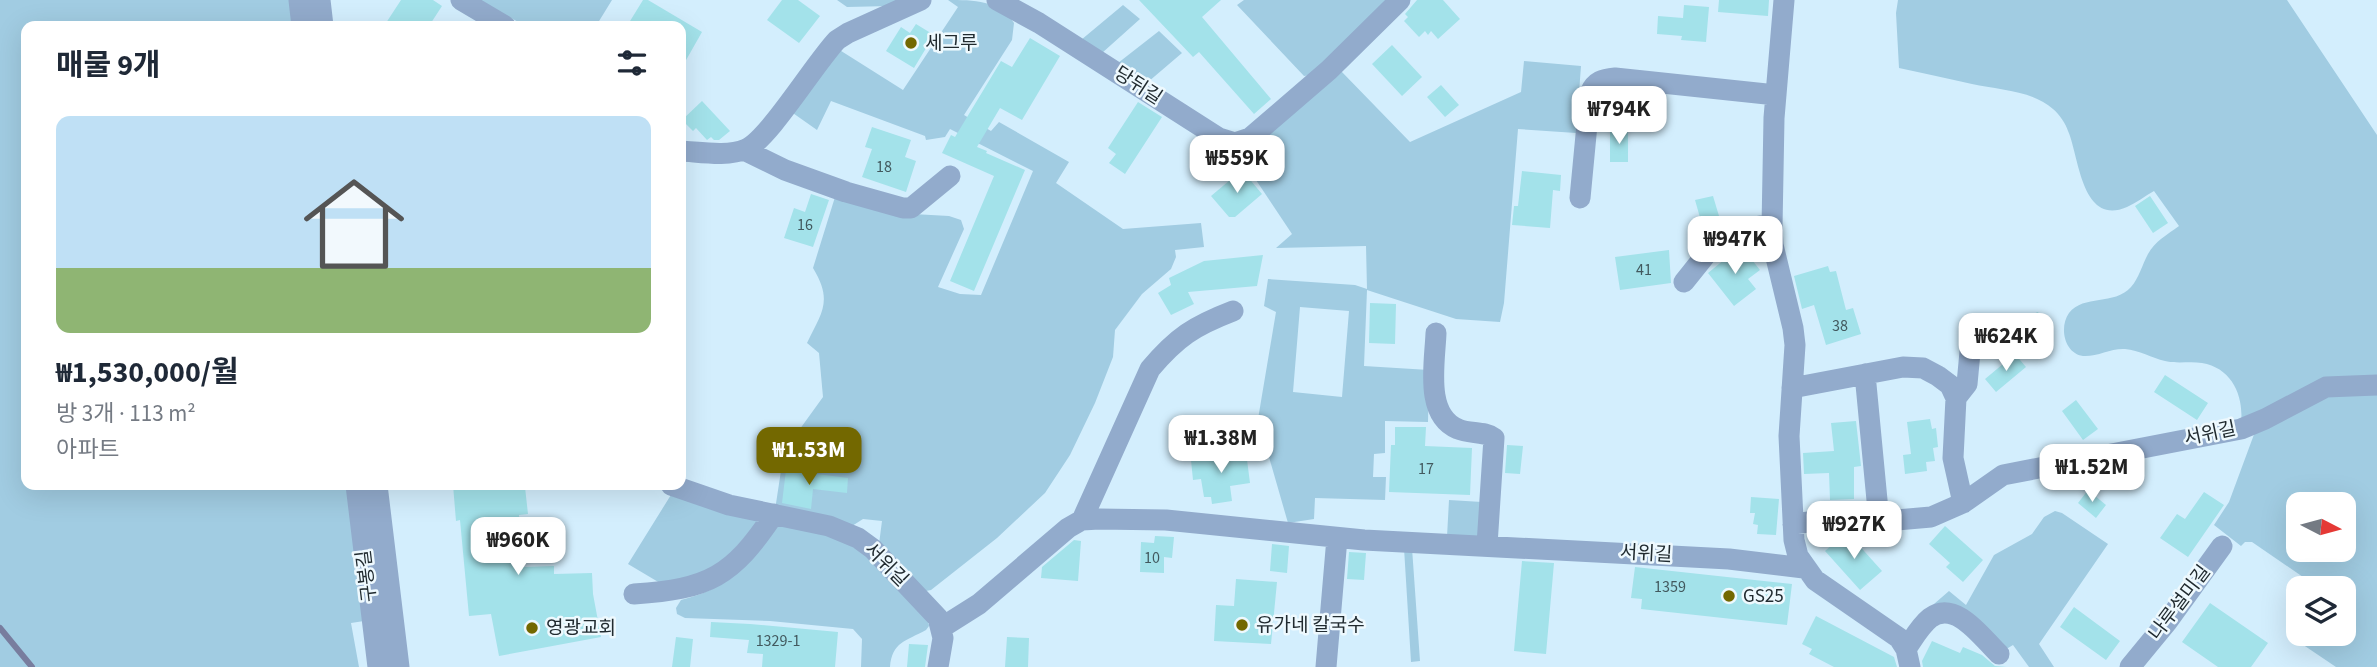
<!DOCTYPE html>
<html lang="ko">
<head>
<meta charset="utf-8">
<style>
  :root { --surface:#fff; --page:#f6f6f7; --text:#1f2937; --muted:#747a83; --line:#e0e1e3; --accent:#736800 }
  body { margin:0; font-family:"Source Sans 3","Noto Sans KR",sans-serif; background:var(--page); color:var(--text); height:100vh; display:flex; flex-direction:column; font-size:26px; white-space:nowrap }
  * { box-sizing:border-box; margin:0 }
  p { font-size:23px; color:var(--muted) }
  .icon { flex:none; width:38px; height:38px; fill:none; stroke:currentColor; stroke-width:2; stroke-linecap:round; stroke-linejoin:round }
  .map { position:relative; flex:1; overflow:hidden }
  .drawer { position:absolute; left:21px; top:21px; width:665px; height:469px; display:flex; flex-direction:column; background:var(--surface); border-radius:14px; box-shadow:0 7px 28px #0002 }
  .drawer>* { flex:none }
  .needle { width:46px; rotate:96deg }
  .buttons { position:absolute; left:2286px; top:492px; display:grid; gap:14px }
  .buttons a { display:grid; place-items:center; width:70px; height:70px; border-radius:14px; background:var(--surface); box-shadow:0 7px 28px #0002; font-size:35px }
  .price { position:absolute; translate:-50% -60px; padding:0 16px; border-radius:14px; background:#fff; color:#222; font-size:23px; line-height:46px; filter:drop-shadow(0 2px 4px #0008) }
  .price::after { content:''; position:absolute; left:50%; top:42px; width:21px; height:16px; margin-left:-10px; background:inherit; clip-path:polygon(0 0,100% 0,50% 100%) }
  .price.on { background:var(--accent); color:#fff }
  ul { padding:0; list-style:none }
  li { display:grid; align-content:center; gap:14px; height:371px; padding:0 35px }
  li+li { border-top:2px solid var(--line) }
  li span { display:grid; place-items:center; height:217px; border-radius:14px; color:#555 }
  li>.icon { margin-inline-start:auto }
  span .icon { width:126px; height:126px; fill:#fffc; stroke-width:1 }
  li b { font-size:30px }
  h2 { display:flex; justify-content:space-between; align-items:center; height:84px; padding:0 35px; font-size:30px }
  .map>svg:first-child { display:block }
  .green { fill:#a1cce2; fill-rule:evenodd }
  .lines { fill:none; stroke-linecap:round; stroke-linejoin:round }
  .stream { stroke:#787d9e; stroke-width:6 }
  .building { fill:#a3e2ea }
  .minor { stroke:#92abcc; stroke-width:21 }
  .poi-dot { fill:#736800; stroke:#eef9fe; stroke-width:2.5 }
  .labels { text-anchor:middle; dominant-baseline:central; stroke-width:5; stroke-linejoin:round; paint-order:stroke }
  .number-label { font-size:16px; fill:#42595e }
  .poi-label { font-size:19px; fill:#212b30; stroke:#eef9fe; text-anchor:start }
  .street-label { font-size:19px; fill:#212b30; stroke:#eef9fe }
</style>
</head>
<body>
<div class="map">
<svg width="2377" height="667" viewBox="0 0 2377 667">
  <rect width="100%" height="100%" fill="#d3eefd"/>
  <path class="green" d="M0 0H289L293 26H26V485H347L364 621 351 623 359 667H0Z
    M477 0H612L596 26H526Z
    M837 0H903L890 6 847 7Z
    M948 0C973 0 1000 0 1014 23L1012 40 964 115 991 131 999 122 1069 162 1056 183 1123 229 1201 223 1204 247 1175 250 1176 257 1171 269 1142 294 1115 330 1113 357 1095 403 1070 455 1045 493 997 538 931 590 926 591 879 544 882 521 863 519 852 526 775 510 784 451 823 397 819 353 807 343C822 312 833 301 813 268L835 197 895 213 949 216 961 220 964 229 938 287 960 294 981 295 1033 171 950 129 945 137 926 140 925 136 831 101 817 130 790 111 838 49 903 90 958 7Z
    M1244 0H1389L1311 75 1304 76 1237 5Z
    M1898 0H2287L2377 135V381L2241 423C2244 396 2232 368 2202 363 2190 361 2178 364 2165 361 2152 358 2139 350 2125 349 2111 348 2097 357 2083 356 2064 353 2059 327 2069 313 2084 294 2114 306 2131 287 2139 278 2142 265 2148 254 2155 241 2167 235 2179 226L2154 191C2145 196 2136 203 2127 207 2081 227 2079 155 2068 131 2066 124 2059 114 2053 109 2032 90 1998 90 1972 84 1948 79 1924 73 1899 68L1896 13Z
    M1123 5 1140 19 1102 53 1081 40Z
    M1159 31 1182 53 1148 82 1118 63Z
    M1524 61 1581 66 1576 133 1518 129 1504 303 1500 322 1456 319 1367 290 1364 366 1429 370 1428 422 1385 421V453L1374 454 1373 477H1386L1385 500 1315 498 1314 519 1288 523 1258 419 1276 312 1264 306 1268 279 1355 285 1367 289 1366 246 1276 248 1292 234 1244 162 1263 136 1341 71 1410 142 1521 92ZM1300 307 1349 311 1342 397 1293 392Z
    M2377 390V667H2336L2293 638 2298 631V634H2343V588H2319L2252 542H2245L2241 546 2214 525 2229 502 2256 429 2318 397ZM2298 504H2343V550H2298Z
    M674 490 750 513 758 522 716 570 665 586 628 564Z
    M1449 500 1482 502 1480 538 1447 537Z
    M2055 511 2062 513 2108 544 2039 644 2054 667H2029L2013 645 2003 651 1944 604H1934L1949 591 1966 605 1994 555 2032 534 2044 517Z
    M794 523 860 548 928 621 929 626 926 630C906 641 892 642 890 667H861L862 639 853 629 770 621 685 618 677 614 676 608 681 600C733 587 745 564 776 524Z
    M1404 548H1412L1420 661 1411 662Z"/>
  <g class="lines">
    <path class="stream" d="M0 628 32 667"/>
  </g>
  <path class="building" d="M401 0H433L442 6 429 26H384Z
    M643 0H648L702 32 681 69V26H627Z
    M782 0H798L820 16 799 43 767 20Z
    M1139 0H1221L1202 17 1271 99 1254 114 1199 52 1193 57Z
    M1417 0H1443L1460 19 1438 39 1431 31 1428 35 1425 31 1419 37 1404 21 1408 17 1405 14Z
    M1719 0H1769L1768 16 1718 12Z
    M1684 5 1709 7 1706 42 1681 40 1682 36 1657 34 1658 16 1683 18Z
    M916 24 934 35 914 68 886 51 901 27 910 33Z
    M1030 38 1060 56 1022 120 1000 108 977 147 987 151 986 153 1025 170 974 291 950 281 994 176 942 153 951 135 955 137 1001 61 1012 67Z
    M1392 45 1422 77 1402 96 1372 64Z
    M1441 85 1459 105 1445 117 1427 97Z
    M702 101 730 131 719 140H714L711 137 707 140 696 128 693 131 682 120Z
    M1138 102 1162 117 1125 174 1109 163 1116 154 1108 148Z
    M872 127 911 140 905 157 916 161 906 192 862 177 872 149 865 147Z
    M1610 131H1628V162H1610Z
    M1242 170 1262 194 1235 217H1229L1211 196Z
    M1522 171 1561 175 1560 191 1553 190 1550 228 1512 225 1514 206H1518Z
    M811 194 829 200 813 247 784 238 794 208 805 212Z
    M1713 196 1719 216 1701 221 1695 200Z
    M2150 196 2168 223 2153 233 2135 206Z
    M1741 246 1760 270 1748 279 1756 289 1734 306 1708 273Z
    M1669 250 1671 283 1620 290 1615 257Z
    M1263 255 1257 286 1188 292 1194 304 1171 315 1158 293 1171 285 1169 278 1204 261Z
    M1828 266 1830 272 1836 271 1846 310 1853 308 1861 334 1826 345 1814 305 1802 309 1794 276Z
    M1370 303 1396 304 1395 344 1369 343Z
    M2038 312 2045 328 2030 333 2024 317Z
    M1994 313 1997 338 1974 340 1972 315Z
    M2015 354 2026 367 1996 392 1985 379Z
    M2165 375 2208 403 2197 420 2154 392Z
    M2076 400 2098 429 2083 440 2062 411Z
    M1930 419 1932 429 1936 428 1938 447 1933 448 1935 461 1926 462 1927 471 1905 474 1903 455 1911 454 1907 422Z
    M1856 421 1861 466 1854 467V499L1830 500 1829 473 1804 474 1803 453 1834 451 1831 423Z
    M1395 427H1426L1425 446 1472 448 1470 495 1389 492 1391 445H1395Z
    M1507 445 1523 446 1520 474 1505 473Z
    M1246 452 1250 483 1230 486 1232 501 1212 504 1211 497H1204L1201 479 1193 480 1191 460Z
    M786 470 848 478 847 493 813 489 811 509 782 503Z
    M453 485H503V489L525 487 528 514 519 515 524 567 554 566V574L592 573 593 594 601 637 499 656 491 614 469 616 460 520 456 521Z
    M2088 490 2106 505 2096 518 2078 503Z
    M2204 492 2224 505 2188 557 2160 538 2177 514 2185 519Z
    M1751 497 1779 499 1776 535 1757 534 1758 525 1753 524 1755 513H1750Z
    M1945 526 1983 560 1963 582 1946 567 1950 563 1929 544Z
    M1847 532 1882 571 1860 590 1825 551Z
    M1155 536 1174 537 1172 558 1164 557V573L1140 572 1141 542 1154 543Z
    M1074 540 1081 541 1078 581 1041 578 1042 567Z
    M1272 544 1289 546 1287 573 1270 571Z
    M1349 552 1366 553 1364 580 1347 579Z
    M1522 561 1554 563 1546 654 1514 651Z
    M1635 567 1792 584 1787 625 1641 609 1642 599 1631 598Z
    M1236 579 1277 582 1271 644 1214 641 1216 605 1234 606Z
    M2210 603 2268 643 2251 667H2218L2182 642Z
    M2074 607 2120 641 2106 660 2060 627Z
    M1816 616 1894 657 1897 667H1834L1809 654 1812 649 1802 644Z
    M711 622 750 624 838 632 835 667H762L763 654 747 653 749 640 710 637Z
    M676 637 693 639 690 667H672Z
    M1007 637 1029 638 1028 667H1005Z
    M1932 641 1960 653 1963 647 1982 655 1995 666 2007 667H1923L1922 661Z
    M909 644 928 645 925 667H907Z"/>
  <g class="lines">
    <path class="minor" d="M299 0 302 26
      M320 0 323 26
      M461 0 505 26
      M997 0 1039 23 1219 138 1235 143 1250 138 1329 70 1400 0
      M1784 0 1774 118 1772 227 1773 245 1793 328 1795 345 1789 436 1794 540 1798 556 1815 580 1899 638 1906 649 1910 667
      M744 150 785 170 846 192 903 208H911L950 176
      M681 151C700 152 728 157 746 149 769 139 815 63 837 40L848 33 921 0
      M1580 198 1590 93C1595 81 1603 79 1615 78L1776 95
      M1684 282 1724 232 1772 224
      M1436 333C1435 362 1424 415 1458 429 1469 434 1485 431 1494 438L1487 545
      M1865 374 1879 521
      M1792 388 1903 367 1923 368 1938 376 1950 385 1956 398 1953 458 1963 503
      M1956 398 1967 384 1970 352
      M356 485 378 667
      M377 485 399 667
      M671 485 729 505 829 526 858 538 873 549 938 618 943 638 938 667
      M1082 520 1150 369C1177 337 1194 326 1233 311
      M1793 524 1840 518 1885 521 1931 517 1963 503 2003 475 2241 429 2265 419 2326 387 2377 385
      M634 594C709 589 732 577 774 514
      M941 628 979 604 1068 528 1082 520 1099 519 1166 520 1364 540 1729 559 1804 568
      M1906 649C1913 639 1920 626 1930 618 1956 599 1982 638 1999 654
      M1326 667 1337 538
      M2130 667 2167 622 2222 546"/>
  </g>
  <g class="poi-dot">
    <circle cx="911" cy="43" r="7"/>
    <circle cx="1729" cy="596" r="7"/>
    <circle cx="1242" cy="625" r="7"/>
    <circle cx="532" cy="628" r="7"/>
  </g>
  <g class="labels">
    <g class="number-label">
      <text x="884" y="167">18</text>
      <text x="805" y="225">16</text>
      <text x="1644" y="270">41</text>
      <text x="1840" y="326">38</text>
      <text x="1426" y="469">17</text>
      <text x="1152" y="558">10</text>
      <text x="1670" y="587">1359</text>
      <text x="778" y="641">1329-1</text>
    </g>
    <g class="poi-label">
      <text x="925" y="43">세그루</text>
      <text x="1743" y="596">GS25</text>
      <text x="1256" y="625">유가네 칼국수</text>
      <text x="546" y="628">영광교회</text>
    </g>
    <g class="street-label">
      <text transform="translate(1138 86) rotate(33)">당뒤길</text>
      <text transform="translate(2210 434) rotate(-12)">서위길</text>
      <text transform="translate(1646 554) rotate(3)">서위길</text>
      <text transform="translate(886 565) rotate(45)">서위길</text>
      <text transform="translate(367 576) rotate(-97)">구봉길</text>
      <text transform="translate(2180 603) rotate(-53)">나루설미길</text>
    </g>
  </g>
</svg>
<div class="buttons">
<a><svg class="needle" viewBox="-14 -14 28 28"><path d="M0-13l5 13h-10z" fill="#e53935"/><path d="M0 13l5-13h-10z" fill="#747a83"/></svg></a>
<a><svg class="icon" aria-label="layers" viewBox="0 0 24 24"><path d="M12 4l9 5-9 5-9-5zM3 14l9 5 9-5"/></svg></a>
</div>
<b class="price" style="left:1619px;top:146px">₩794K</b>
<b class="price" style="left:1237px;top:195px">₩559K</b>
<b class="price" style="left:1735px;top:276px">₩947K</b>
<b class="price" style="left:2006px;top:373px">₩624K</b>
<b class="price" style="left:1221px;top:475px">₩1.38M</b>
<b class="price on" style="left:809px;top:487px">₩1.53M</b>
<b class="price" style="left:2092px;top:504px">₩1.52M</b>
<b class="price" style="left:1854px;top:561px">₩927K</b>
<b class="price" style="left:518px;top:577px">₩960K</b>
<section class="drawer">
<h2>매물 9개<svg class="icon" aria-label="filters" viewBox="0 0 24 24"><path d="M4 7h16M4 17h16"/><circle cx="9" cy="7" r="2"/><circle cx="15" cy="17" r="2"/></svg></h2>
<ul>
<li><span style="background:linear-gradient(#bfe0f5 70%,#8fb573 0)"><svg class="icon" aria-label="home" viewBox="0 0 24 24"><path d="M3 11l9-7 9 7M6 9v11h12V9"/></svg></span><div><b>₩1,530,000/월</b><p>방 3개 · 113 m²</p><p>아파트</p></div></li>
</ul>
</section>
</div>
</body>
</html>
